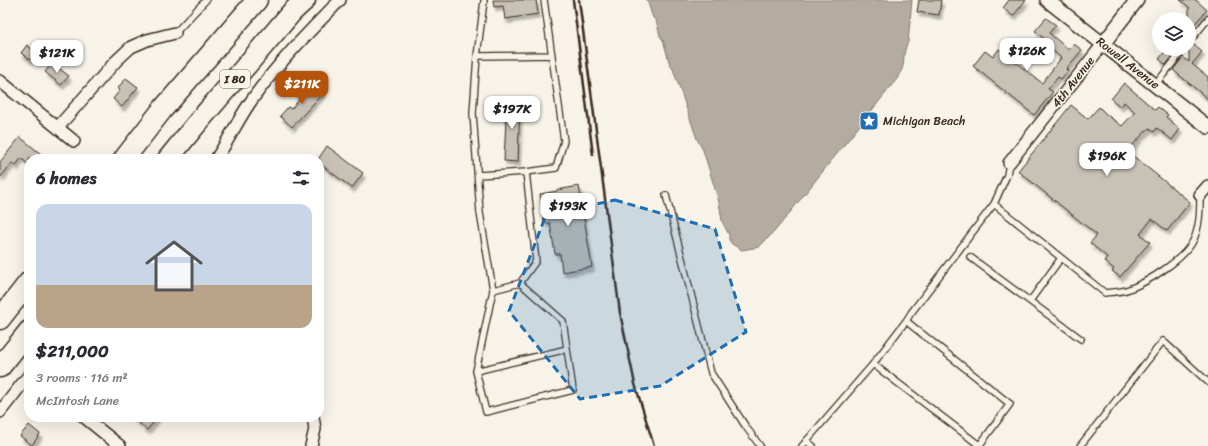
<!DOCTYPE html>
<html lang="en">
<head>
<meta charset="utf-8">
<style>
  :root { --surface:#fff; --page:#f2f2f3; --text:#2b2b33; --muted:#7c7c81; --line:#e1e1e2; --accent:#b45309 }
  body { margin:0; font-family:Sriracha,sans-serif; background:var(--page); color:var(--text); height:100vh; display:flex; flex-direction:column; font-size:15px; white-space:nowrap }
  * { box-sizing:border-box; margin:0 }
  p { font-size:13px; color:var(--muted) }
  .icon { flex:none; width:22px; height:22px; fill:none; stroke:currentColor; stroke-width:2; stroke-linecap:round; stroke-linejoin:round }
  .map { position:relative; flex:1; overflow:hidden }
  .sheet { position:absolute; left:24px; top:154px; width:300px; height:268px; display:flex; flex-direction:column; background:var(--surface); border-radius:16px; box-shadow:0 4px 16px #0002 }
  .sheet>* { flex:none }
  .controls { position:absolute; left:1152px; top:12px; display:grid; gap:8px }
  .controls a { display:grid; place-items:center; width:44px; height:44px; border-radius:50%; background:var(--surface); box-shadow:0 4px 16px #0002; font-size:20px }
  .price { position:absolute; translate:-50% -34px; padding:0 9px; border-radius:8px; background:#fff; color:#222; font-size:13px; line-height:26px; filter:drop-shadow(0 1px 2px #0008) }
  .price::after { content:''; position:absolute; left:50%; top:24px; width:12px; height:9px; margin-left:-6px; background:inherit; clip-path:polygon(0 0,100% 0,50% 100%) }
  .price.selected { background:var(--accent); color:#fff }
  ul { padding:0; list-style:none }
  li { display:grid; align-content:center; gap:8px; height:212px; padding:0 12px }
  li+li { border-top:1px solid var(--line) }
  li span { display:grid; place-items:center; height:124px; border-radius:12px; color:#555 }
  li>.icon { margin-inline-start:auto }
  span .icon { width:72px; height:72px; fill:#fffc; stroke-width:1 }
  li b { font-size:17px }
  h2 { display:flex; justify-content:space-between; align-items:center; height:48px; padding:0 12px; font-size:17px }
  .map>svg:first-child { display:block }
  .water { fill:#b4aca0; stroke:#84786c }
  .building { fill:#c8c1b6; stroke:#3b2a1e; filter:url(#shadow) }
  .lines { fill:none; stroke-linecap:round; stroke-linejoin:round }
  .service-casing { stroke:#3b2a1e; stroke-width:8 }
  .minor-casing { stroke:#3b2a1e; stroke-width:14 }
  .tertiary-casing { stroke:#3b2a1e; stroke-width:16 }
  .motorway-casing { stroke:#3b2a1e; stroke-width:23 }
  .service { stroke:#f7f3e8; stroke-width:5.5 }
  .minor { stroke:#f7f3e8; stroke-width:11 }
  .tertiary { stroke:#f7f3e8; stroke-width:13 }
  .motorway { stroke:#f7f3e8; stroke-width:20 }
  .rail { stroke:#3b2a1e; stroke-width:2.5 }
  .marked { fill:#1f6fb2; fill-opacity:0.2; stroke:#1f6fb2; stroke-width:3; stroke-dasharray:8 5; stroke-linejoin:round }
  .labels { text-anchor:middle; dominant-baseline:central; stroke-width:3.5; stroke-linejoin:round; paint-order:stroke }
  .shield { fill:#f7f3e8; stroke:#73665b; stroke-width:1 }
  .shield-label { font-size:11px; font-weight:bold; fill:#3b2a1e }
  .street-label { font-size:12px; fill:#3b2a1e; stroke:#f7f3e8 }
  .poi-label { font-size:12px; fill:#3b2a1e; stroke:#f7f3e8; text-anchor:start }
</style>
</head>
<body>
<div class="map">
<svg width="1208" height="446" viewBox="0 0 1208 446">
  <defs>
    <filter id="shadow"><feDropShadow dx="2.5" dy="4.5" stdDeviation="1" flood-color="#0004"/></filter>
  </defs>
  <rect width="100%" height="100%" fill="#f7f3e8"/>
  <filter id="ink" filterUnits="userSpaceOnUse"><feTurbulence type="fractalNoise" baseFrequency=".025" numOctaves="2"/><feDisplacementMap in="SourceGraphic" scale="8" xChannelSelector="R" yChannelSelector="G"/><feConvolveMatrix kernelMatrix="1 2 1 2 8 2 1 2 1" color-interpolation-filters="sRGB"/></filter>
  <g filter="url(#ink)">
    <path class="water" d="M647 0H912L908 42C904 49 904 58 903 66 902 70 899 75 897 79L775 231 759 247 742 250 732 244 729 240V235L722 221 719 202 703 150 697 139 673 69 670 65 663 40 660 36 656 20 653 18Z"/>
    <path class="building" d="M493 0H536L538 14 505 19 503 6 494 7Z
      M919 0H941L939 15 917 12Z
      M1009 0H1026L1013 16 1003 8Z
      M1180 0H1196L1207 10 1189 30V7Z
      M1046 18 1056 25 1049 33 1069 50 1074 44 1082 50 1066 69 1068 71 1061 79 1058 77 1048 89 1053 92 1034 115 973 66 985 51 993 57 999 49 1042 83 1061 58 1046 44 1048 42 1035 31Z
      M1193 44 1202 52 1192 64 1208 77V99L1173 70 1183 57 1189 62V46Z
      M27 45 36 52 30 60 21 53Z
      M1167 49H1172L1176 52 1166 65 1159 59Z
      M52 63 69 76 61 85 45 72Z
      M126 78 138 87 122 107 113 99 120 90 118 88Z
      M311 81 324 92 292 127 280 116 288 107 291 109 306 92 304 90Z
      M1124 83 1155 110 1158 107 1168 115 1166 117 1180 129 1172 140 1157 128 1154 132 1149 128 1127 151 1190 202 1167 231 1152 219 1140 234 1150 242 1120 277 1112 271 1114 269 1104 261 1107 257 1090 243 1097 235 1018 171 1071 105 1088 119 1099 107 1107 115 1122 126 1135 112 1124 102 1121 107 1111 99Z
      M510 99H520L518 162 504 161 506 119H502L503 106 509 107Z
      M20 137 41 154 36 159H29V165L21 158 16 166 12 163 0 178V162Z
      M327 146 363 173 352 188 319 163V158Z
      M579 186 592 267 562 272 560 254H555L550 223H544L540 194 557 191V190Z
      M132 417H158L147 430Z
      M29 425 40 434 32 445 20 436Z"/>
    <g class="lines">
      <defs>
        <path id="service" d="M484 1 477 56 473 113 480 213 493 290 520 283 536 261 526 172 556 168 564 141 544 0
          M175 33 206 0
          M1189 42 1208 19
          M477 56 552 55
          M1155 85 1184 49
          M1009 163 1007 175 994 204 1105 293C1112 292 1122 292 1129 289 1148 282 1184 259 1193 241 1200 227 1200 210 1200 195
          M478 175 526 172
          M666 195 711 373 746 427 760 446
          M970 257 1081 339
          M520 283 563 321 573 390 486 412 476 371 567 349
          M1030 301 1061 258
          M906 321 911 313 994 204
          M873 364 979 445
          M476 371 493 290
          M806 441 813 446
          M802 446 873 364 906 321 1010 404 979 446
          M1080 446 1163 341 1208 382"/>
        <path id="minor" d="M0 81 74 141
          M58 127 116 61 131 47 147 40 175 33
          M216 159C228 141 237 122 249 104 275 66 308 33 340 0
          M1009 163 1103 44
          M1200 195 1208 186
          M0 412 29 375
          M84 417 120 446
          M311 446 315 429 313 417"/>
        <path id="tertiary" d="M1047 0 1208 127
          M1103 44 1137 0"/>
        <path id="motorway" d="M124 159 162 110 257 0
          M168 159 194 127 292 12 305 0
          M0 319 29 282
          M0 367 29 331"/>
      </defs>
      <use href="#service" class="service-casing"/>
      <use href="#minor" class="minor-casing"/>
      <use href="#tertiary" class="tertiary-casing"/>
      <use href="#motorway" class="motorway-casing"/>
      <use href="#service" class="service"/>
      <use href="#minor" class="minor"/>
      <use href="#tertiary" class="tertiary"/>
      <use href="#motorway" class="motorway"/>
      <path class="rail" d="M573 0 593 155
        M579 0 620 313 635 384 654 446"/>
    </g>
  </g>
  <path class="marked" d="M615 200 715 229 746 332 660 386 580 399 509 311 546 215Z"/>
  <defs>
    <symbol id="sight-square" viewBox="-11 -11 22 22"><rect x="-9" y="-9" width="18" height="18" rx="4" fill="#1f6fb2" stroke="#f7f3e8"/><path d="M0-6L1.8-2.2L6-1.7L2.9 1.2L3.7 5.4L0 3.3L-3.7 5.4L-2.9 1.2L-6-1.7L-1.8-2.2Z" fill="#fff"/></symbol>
  </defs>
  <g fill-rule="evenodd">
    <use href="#sight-square" x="858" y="110" width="22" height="22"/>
  </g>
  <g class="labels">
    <rect class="shield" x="220" y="70" width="30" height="18" rx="3"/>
    <g class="shield-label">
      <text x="235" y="79">I 80</text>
    </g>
    <g class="street-label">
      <text transform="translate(1128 63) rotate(38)">Rowell Avenue</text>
      <text transform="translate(1073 82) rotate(-52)">4th Avenue</text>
    </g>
    <g class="poi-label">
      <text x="883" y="121">Michigan Beach</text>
    </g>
  </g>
</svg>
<div class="controls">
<a><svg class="icon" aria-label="layers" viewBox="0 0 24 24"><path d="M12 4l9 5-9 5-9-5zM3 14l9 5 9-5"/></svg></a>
</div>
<b class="price" style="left:1027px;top:72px">$126K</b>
<b class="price" style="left:57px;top:74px">$121K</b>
<b class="price selected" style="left:302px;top:105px">$211K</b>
<b class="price" style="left:512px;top:130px">$197K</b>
<b class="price" style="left:1107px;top:177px">$196K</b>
<b class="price" style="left:568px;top:227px">$193K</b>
<section class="sheet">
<h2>6 homes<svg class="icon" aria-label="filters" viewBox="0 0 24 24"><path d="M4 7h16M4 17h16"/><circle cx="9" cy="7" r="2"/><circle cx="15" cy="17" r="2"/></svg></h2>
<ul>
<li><span style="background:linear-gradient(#c9d6e8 65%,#b9a48a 0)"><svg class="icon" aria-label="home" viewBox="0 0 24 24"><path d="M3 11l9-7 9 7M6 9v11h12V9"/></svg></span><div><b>$211,000</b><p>3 rooms · 116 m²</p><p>McIntosh Lane</p></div></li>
</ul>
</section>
</div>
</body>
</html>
